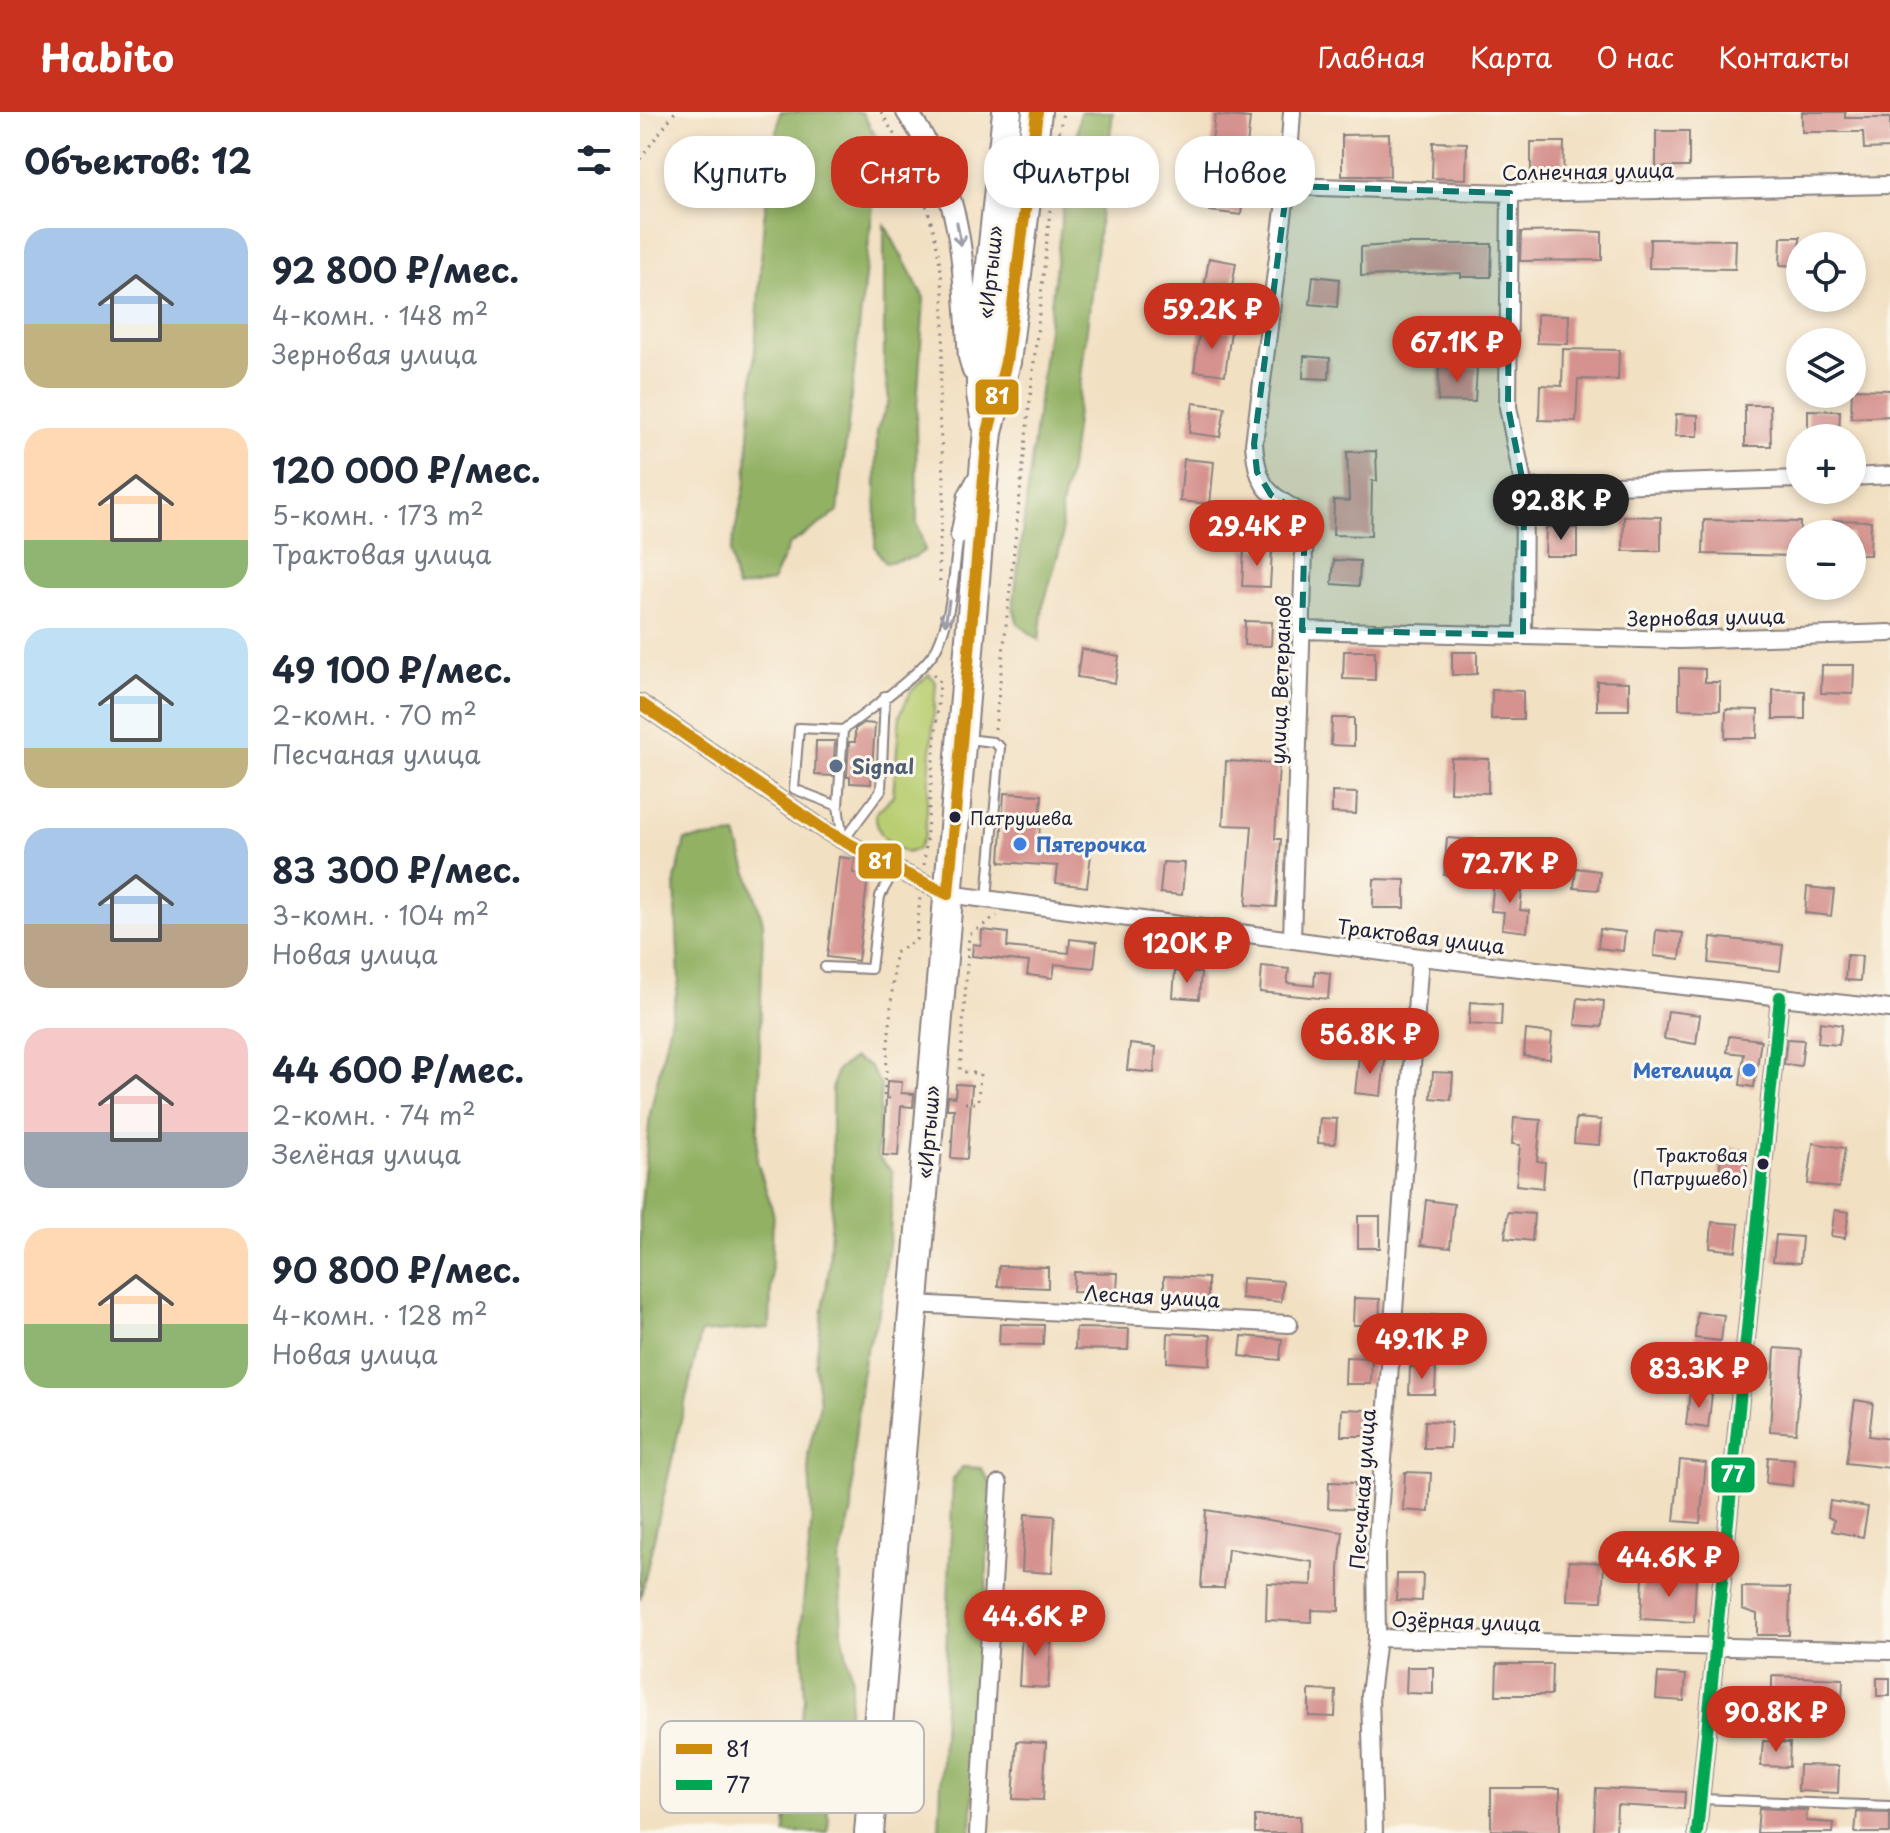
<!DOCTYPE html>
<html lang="ru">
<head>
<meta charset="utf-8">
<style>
  :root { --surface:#fff; --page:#f2f2f3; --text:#1f2937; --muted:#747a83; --accent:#c8321e }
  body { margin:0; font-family:"Playpen Sans",sans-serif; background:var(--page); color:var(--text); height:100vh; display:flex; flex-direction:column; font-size:30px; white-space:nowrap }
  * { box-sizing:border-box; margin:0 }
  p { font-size:26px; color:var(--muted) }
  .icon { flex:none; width:44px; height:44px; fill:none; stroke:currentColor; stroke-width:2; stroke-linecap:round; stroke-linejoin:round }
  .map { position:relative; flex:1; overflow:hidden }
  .details { display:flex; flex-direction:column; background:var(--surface); width:640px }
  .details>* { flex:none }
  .banner { position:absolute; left:24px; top:24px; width:760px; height:72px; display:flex; gap:16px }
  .controls { position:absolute; left:1146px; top:120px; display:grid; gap:16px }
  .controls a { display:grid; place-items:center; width:80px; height:80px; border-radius:50%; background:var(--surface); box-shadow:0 4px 12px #0003; font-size:40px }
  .price { position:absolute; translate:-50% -68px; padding:0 18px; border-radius:28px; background:var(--accent); color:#fff; font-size:26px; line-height:52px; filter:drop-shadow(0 2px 4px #0008) }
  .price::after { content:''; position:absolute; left:50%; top:48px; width:24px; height:18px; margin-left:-12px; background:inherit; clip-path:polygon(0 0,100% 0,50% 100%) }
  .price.selected { background:#222; color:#fff }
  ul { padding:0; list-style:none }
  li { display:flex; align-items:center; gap:24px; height:200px; padding:0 24px }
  li span { display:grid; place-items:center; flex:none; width:224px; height:160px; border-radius:24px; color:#555 }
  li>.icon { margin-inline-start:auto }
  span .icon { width:96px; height:96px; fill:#fffc; stroke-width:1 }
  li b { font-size:34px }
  h2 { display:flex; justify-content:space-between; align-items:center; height:96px; padding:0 24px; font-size:34px }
  .chip { padding:0 28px; border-radius:32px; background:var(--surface); box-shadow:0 4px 12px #0003; font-size:28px; line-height:72px }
  .chip.selected { background:var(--accent); color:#fff }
  header { display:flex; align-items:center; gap:48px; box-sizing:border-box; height:112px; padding:0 40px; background:var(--accent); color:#fff }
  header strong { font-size:38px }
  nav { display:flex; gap:44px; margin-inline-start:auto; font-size:28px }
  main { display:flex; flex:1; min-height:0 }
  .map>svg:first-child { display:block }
  .green { fill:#b9ce72; stroke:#6e7856; stroke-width:2 }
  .forest { fill:#92b164; stroke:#5a6a50; stroke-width:2 }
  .building { fill:#d5928e }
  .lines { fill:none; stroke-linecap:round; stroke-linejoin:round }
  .service-casing { stroke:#8a817f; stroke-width:12 }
  .minor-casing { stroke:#8a817f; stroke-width:20 }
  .tertiary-casing { stroke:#8a817f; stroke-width:24 }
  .trunk-casing { stroke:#8a817f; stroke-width:32 }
  .path { stroke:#8a817f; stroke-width:3; stroke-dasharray:2 6; stroke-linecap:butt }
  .service { stroke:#fff; stroke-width:8 }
  .minor { stroke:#fff; stroke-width:16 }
  .tertiary { stroke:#fff; stroke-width:20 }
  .trunk { stroke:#fff; stroke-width:28 }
  .bus-1-casing { stroke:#fbf7ec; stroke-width:18 }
  .bus-2-casing { stroke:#fbf7ec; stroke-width:18 }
  .bus-1 { stroke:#cc8c0c; stroke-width:12 }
  .bus-2 { stroke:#00a651; stroke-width:12 }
  .oneway { stroke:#9c9ca7 }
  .marked { fill:#0f766e; fill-opacity:0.2; stroke:#0f766e; stroke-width:6; stroke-dasharray:16 10; stroke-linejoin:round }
  .service-dot { fill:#5c6f8a; stroke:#fbf7ec; stroke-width:3 }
  .bus-dot { fill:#22223b; stroke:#fbf7ec; stroke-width:3 }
  .shop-dot { fill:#3f7fe0; stroke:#fbf7ec; stroke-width:3 }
  .labels { text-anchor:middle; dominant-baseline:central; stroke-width:6; stroke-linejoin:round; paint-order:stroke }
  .bus-label { font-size:18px; fill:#22223b; stroke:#fbf7ec; text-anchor:start }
  .street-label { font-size:20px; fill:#22223b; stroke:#fbf7ec }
  .service-label { font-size:20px; font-weight:bold; fill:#4e5e75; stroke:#fbf7ec; text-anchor:start }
  .shop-label { font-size:20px; font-weight:bold; fill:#366cbe; stroke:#fbf7ec; text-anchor:start }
  .key { fill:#fbf7ec; stroke:#bab7b7; stroke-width:2 }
  .key-label { font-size:22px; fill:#22223b }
  .line-badge { stroke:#fbf7ec; stroke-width:3 }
  .badge-label { font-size:22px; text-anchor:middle; font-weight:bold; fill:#fff }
</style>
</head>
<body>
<header>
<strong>Habito</strong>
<nav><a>Главная</a><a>Карта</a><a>О нас</a><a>Контакты</a></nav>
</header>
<main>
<section class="details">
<h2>Объектов: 12<svg class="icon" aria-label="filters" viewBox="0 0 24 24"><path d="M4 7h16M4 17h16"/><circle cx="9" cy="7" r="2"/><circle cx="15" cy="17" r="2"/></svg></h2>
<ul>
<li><span style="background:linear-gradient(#a9c7e8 60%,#c2b280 0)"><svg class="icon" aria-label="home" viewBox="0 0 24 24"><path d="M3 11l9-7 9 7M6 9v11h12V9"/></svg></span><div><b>92 800 ₽/мес.</b><p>4-комн. · 148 m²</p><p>Зерновая улица</p></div></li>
<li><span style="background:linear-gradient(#ffd9b3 70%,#8fb573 0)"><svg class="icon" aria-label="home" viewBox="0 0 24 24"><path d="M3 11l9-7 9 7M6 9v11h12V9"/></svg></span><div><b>120 000 ₽/мес.</b><p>5-комн. · 173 m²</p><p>Трактовая улица</p></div></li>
<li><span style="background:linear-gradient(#bfe0f5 75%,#c2b280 0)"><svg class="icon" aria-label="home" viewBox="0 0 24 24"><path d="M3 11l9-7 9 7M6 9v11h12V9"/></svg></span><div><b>49 100 ₽/мес.</b><p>2-комн. · 70 m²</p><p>Песчаная улица</p></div></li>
<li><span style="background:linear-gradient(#a9c7e8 60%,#b9a48a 0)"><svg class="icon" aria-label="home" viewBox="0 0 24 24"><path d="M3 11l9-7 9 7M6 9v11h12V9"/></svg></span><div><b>83 300 ₽/мес.</b><p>3-комн. · 104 m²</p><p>Новая улица</p></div></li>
<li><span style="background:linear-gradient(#f6c9c9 65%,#9aa5b1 0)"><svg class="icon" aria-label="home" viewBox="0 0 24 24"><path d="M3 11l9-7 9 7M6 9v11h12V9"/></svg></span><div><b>44 600 ₽/мес.</b><p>2-комн. · 74 m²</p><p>Зелёная улица</p></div></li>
<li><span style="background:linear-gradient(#ffd9b3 60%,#8fb573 0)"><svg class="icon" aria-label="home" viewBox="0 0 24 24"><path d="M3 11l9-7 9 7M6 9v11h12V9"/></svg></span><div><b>90 800 ₽/мес.</b><p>4-комн. · 128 m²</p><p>Новая улица</p></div></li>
</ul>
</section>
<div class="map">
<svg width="1250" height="1721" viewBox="0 0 1250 1721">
  <rect width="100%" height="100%" fill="#fbf7ec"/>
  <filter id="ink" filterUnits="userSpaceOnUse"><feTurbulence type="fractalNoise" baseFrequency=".0125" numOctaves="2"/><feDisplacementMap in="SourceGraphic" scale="16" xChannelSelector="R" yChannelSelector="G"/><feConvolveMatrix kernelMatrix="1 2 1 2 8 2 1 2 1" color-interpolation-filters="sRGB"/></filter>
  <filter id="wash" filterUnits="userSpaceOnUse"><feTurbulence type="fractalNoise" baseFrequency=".006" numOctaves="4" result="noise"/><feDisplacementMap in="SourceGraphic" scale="32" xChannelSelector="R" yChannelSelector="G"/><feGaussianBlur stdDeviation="1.8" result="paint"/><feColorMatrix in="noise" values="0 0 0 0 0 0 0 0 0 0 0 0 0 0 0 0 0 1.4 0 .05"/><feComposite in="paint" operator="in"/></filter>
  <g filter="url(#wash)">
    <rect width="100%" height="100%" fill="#f2e0c3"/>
    <path class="green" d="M289 562 296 570 285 723 278 737 267 741C249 732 235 723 236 701L253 684 260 603 271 579Z"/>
    <path class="forest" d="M140 0H222L240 32 198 400 149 433 132 470 97 476 90 442 106 368 124 106Z
      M440 0H473L430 357 421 395 422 429 403 494 399 528 378 512 373 495 426 73 435 37Z
      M244 111 284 186 276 310 277 411 285 438 275 445 245 451 235 435 237 318 249 288 244 252Z
      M96 723 123 810 117 1049 133 1100 130 1216 61 1221 0 1488V1104L10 1002 39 869 35 768 45 728Z
      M214 946 229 954 241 973 237 1044 253 1060 250 1126 238 1206 224 1245 214 1335 212 1398 199 1450 202 1520 212 1569 206 1627 182 1673 189 1708 187 1721H145L148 1663 165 1588 161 1510 172 1406 168 1342 180 1291 175 1254 189 1155 192 1094V979L196 959Z
      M323 1355 341 1356 350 1370 345 1507 331 1721H299L313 1367Z"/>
    <g id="blocks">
      <path class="building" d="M1162 0H1205V6H1250V36L1224 37 1223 20H1162Z
        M575 3 610 6 606 44 571 41Z
        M1016 19H1049V55H1016Z
        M749 22 750 64H702V23Z
        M793 30 827 31 826 67 792 66Z
        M891 30H924L923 67H891Z
        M573 71 604 75 601 103 569 99Z
        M930 119 962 120V148L880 149 881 120Z
        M1141 125H1160V154L1140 153Z
        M1010 127 1096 128 1095 157 1009 156Z
        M764 132H852L851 165H821V161L721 164V135Z
        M569 146 596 151 591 181 564 177Z
        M673 164 699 167 697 195 670 192Z
        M897 202 929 203 928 232 897 231Z
        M560 215 591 219 585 263 554 259Z
        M923 237 979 238 978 268 938 267 936 309 899 308 900 273 922 274Z
        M664 244 690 246 689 267 663 266Z
        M799 254 837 256 835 290 798 289Z
        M1212 277 1250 278V304L1211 306Z
        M553 291 585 295 580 325 549 321Z
        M1105 293H1130L1131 334H1105Z
        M1168 298 1200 299 1199 326H1168Z
        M1036 302 1058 303V324H1035Z
        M736 339 737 369H732L731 424 693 423 694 388 709 389 707 340Z
        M544 347 574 350 570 392 540 389Z
        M603 395 628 396 627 413 602 411Z
        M984 404 1021 405V439H983Z
        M1064 408 1160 410 1159 444 1063 442Z
        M1194 408 1231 409 1230 443H1212V422H1193Z
        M906 415 937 416V444H905Z
        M604 437 632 438 630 475 602 474Z
        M694 448 720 449 719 474 692 472Z
        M605 509 632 510 631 534 604 533Z
        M441 537 479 544 475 571 437 565Z
        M704 539H735V568L703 567Z
        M812 540H837V562L812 563Z
        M1182 553H1214L1213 582 1181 581Z
        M1039 556 1065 557V570H1080V598L1039 597Z
        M957 569 989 570V598H957Z
        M852 578 883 579V607H851Z
        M1133 578 1165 579V607H1133Z
        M1086 597 1118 598 1117 626H1085Z
        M692 606H714V634L691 633Z
        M224 611 235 612 231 672 210 671V665H207L209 630H215V617Z
        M176 629H195L193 664 175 663Z
        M811 646 849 647 848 681 810 680Z
        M586 649 639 652 635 727H641L636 795 606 793 612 714 583 713Z
        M692 680 717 681 716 702 692 701Z
        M364 681 402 683 399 728 452 734 447 775 416 771 418 754 360 750Z
        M807 726 834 728 832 765 804 763Z
        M199 745 215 747 213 761 228 763 218 849 187 845Z
        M523 750 545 751 542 783 520 781Z
        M936 756 960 759 958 778 934 776Z
        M734 767 765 768V796H733Z
        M854 767 883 770 880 798 889 799 887 820 862 817 864 800 851 799Z
        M1167 775 1194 778 1191 804 1165 801Z
        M960 817 985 820 983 839 958 836Z
        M342 818 368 821 367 835 429 841 430 827 457 830 454 856 415 852 413 866 387 863 389 850 332 844 333 832 341 833Z
        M1016 818 1043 821 1040 847 1014 844Z
        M1071 825 1143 833 1140 859 1069 851Z
        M1207 843 1222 844 1220 869 1205 868Z
        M622 854 649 857 647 871 674 874 675 859 690 861 688 887 620 880Z
        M535 859 561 861 559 887 533 885Z
        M938 886 964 889 962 915 935 913Z
        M830 890 862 892 861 914 829 912Z
        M1028 899 1060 903 1056 932 1024 927Z
        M1180 910 1202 913 1199 933 1178 931Z
        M886 918 912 921 910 947 884 944Z
        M1089 924 1121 928 1114 975 1100 973 1104 942 1087 940Z
        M1147 927 1164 928 1161 954 1144 952Z
        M490 932 516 935 514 961 487 958Z
        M719 944 745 947 741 984 715 981Z
        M793 960 813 961 811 988 791 986Z
        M247 969 262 970 261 981 274 982 273 995 261 994 258 1044 243 1043Z
        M316 972 332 973 327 1047 311 1046 314 997H307L308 984 315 985Z
        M680 1006 697 1007 695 1032 678 1031Z
        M874 1006 901 1008 897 1049 905 1050 903 1076 876 1073 880 1033 872 1032Z
        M936 1006 961 1008 959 1033 934 1031Z
        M1173 1031 1205 1036 1199 1076 1168 1072Z
        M1082 1035 1108 1038 1106 1064 1079 1062Z
        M786 1088 814 1092 810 1136 781 1133Z
        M1195 1098 1209 1100 1205 1126 1191 1124Z
        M868 1100 894 1102 892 1129 865 1126Z
        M718 1104H740V1136H718Z
        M1072 1110 1099 1112 1096 1139 1070 1136Z
        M1136 1123 1162 1125 1160 1151 1133 1149Z
        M359 1154 408 1155V1176L358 1174Z
        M434 1160 478 1161 477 1181 433 1180Z
        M524 1164 568 1166V1186L524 1184Z
        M602 1166 643 1169 641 1190 601 1186Z
        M714 1186 740 1187 739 1213H713Z
        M1057 1200 1084 1203 1081 1229 1055 1226Z
        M791 1203 817 1204V1230H790Z
        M360 1212 404 1213 403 1233 359 1232Z
        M436 1216 489 1217 488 1238 435 1237Z
        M528 1221 571 1223 570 1253 527 1250Z
        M602 1224 642 1227 640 1248 600 1244Z
        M1135 1236 1162 1238 1156 1321 1130 1319Z
        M706 1245 732 1246 731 1272H705Z
        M770 1255 796 1256 795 1282H769Z
        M1050 1279 1072 1282 1068 1316 1046 1313Z
        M1215 1288 1233 1291 1229 1324 1250 1327V1356L1206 1351Z
        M702 1297 728 1298 727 1324H701Z
        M785 1309 811 1310 810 1336H784Z
        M1128 1345 1154 1347 1152 1374 1126 1371Z
        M1040 1348 1066 1351 1060 1411 1034 1409Z
        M765 1360 791 1361 789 1400 763 1398Z
        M689 1370 715 1371 714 1397 688 1396Z
        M1190 1389 1228 1395 1223 1425 1192 1419 1194 1408 1188 1405Z
        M566 1398 703 1420 699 1457V1499L672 1498V1510L626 1508 627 1471 672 1473 673 1450 588 1437 584 1476H561Z
        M385 1402 415 1404 412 1461 382 1459Z
        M929 1449 964 1451 962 1489 927 1488Z
        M757 1462H783L782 1489 756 1488Z
        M1003 1465 1056 1467 1054 1510 1001 1507Z
        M1102 1475 1150 1476 1149 1523H1117V1502L1102 1497Z
        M382 1517 412 1519 408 1576 379 1574Z
        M857 1552H912L911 1583H856Z
        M767 1555H793V1582L766 1581Z
        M1018 1561 1046 1563 1044 1589 1016 1587Z
        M1132 1564 1203 1567 1202 1593 1176 1592V1585H1132Z
        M1237 1566H1250V1584H1237Z
        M669 1578 696 1579 695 1605 669 1604Z
        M377 1629 406 1631 403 1688 373 1687Z
        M1123 1629 1150 1631 1149 1655 1121 1654Z
        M1159 1653 1199 1654 1198 1681 1158 1679Z
        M851 1676H920V1721L851 1718Z
        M956 1676 1045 1680 1044 1697 977 1693 976 1721H954Z
        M1119 1696 1167 1698 1166 1709 1194 1711 1193 1721H1117Z
        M1217 1700 1250 1701V1721H1215Z
        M615 1704H660V1721H615Z"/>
    </g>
  </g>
  <g filter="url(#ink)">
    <use href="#blocks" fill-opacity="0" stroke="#8a817f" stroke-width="2"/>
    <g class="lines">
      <defs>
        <path id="service" d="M327 627 353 630 360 635 347 787
          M198 694 154 677 159 616 203 618
          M203 729 198 694 203 618C227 599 284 561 297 535 313 502 313 460 319 424
          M203 729 241 678 245 584
          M185 855 231 857 240 784 255 757
          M1061 1687 1250 1694"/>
        <path id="minor" d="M652 0 647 74 614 332C618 377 627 381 665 403L652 827
          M647 74 870 81 1250 73
          M870 81 868 295 884 376 883 523
          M1212 365 1250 363
          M884 376 1160 367
          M319 424 327 383 339 361
          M662 518 1040 528 1250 521
          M0 591 184 718 255 757 308 782 780 845 1250 897
          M273 1192 649 1212
          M737 1526 1250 1539
          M338 1721 359 1372
          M734 1721 730 1583 737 1526 736 1443 780 845
          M1057 1721 1140 885"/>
        <path id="tertiary" d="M267 0C326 84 322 149 329 245L333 259"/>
        <path id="trunk" d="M346 311 341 282V247L367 0
          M229 1721 345 349 348 320 366 250 397 0"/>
      </defs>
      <use href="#service" class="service-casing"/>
      <use href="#minor" class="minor-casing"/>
      <use href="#tertiary" class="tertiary-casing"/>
      <use href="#trunk" class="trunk-casing"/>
      <path class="path" d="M241 0C283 69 303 126 304 207 304 236 300 264 299 293 299 319 304 346 304 372 304 405 296 437 300 470
        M0 47 35 0
        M355 617 417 33 423 0
        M284 753 300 570 292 561
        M250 986H244L255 841 276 828 280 785
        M325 991H338L340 962 320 959 329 823 357 804"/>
      <use href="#service" class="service"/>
      <use href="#minor" class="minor"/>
      <use href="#tertiary" class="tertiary"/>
      <use href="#trunk" class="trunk"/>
      <defs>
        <path id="bus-1" d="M0 591 184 718 255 757 308 782 348 320 366 250 397 0"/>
        <path id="bus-2" d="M1057 1721 1140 885"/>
      </defs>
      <use href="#bus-1" class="bus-1-casing"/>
      <use href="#bus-2" class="bus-2-casing"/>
      <use href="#bus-1" class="bus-1"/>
      <use href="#bus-2" class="bus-2"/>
    </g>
    <defs><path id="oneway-shaft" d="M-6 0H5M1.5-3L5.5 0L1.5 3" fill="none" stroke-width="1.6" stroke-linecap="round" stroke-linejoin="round" transform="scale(2)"/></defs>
    <g class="oneway">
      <use href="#oneway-shaft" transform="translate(319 122) rotate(80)"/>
      <use href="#oneway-shaft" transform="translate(307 501) rotate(99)"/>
    </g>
  </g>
  <path class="marked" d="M647 74 870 81 868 295 884 376 883 523 662 518 665 403 631 383 617 360 614 332Z"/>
  <circle class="service-dot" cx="196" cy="654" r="8"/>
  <g class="bus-dot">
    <circle cx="315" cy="705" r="7"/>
    <circle cx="1123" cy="1052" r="7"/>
  </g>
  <g class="shop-dot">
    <circle cx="380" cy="732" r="8"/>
    <circle cx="1109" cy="958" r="8"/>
  </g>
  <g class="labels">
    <g class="bus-label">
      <text x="330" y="705">Патрушева</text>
      <text x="1108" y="1042" text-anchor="end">Трактовая<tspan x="1108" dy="23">(Патрушево)</tspan></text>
    </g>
    <g class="street-label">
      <text transform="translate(948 59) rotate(-1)">Солнечная улица</text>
      <text transform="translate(350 160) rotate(-84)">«Иртыш»</text>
      <text transform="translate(1066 505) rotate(-1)">Зерновая улица</text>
      <text transform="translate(640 568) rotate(-88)">улица Ветеранов</text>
      <text transform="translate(781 824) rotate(7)">Трактовая улица</text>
      <text transform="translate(288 1020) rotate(-85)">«Иртыш»</text>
      <text transform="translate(512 1184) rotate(3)">Лесная улица</text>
      <text transform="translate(722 1377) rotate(-86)">Песчаная улица</text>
      <text transform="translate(826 1509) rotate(2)">Озёрная улица</text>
    </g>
    <g class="service-label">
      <text x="212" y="654">Signal</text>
    </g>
    <g class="shop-label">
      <text x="396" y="732">Пятерочка</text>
      <text x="1093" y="958" text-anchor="end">Метелица</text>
    </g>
  </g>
  <rect x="20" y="1609" width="264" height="92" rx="12" class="key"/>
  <rect x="36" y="1632" width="36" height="10" fill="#cc8c0c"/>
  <rect x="36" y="1668" width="36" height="10" fill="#00a651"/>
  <g class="key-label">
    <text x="86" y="1645">81</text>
    <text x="86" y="1681">77</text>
  </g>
  <g class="line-badge">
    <rect x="334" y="266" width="46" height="38" rx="8" fill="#cc8c0c"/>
    <rect x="217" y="730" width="46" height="38" rx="8" fill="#cc8c0c"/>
    <rect x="1070" y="1344" width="46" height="38" rx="8" fill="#00a651"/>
  </g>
  <g class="badge-label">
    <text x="357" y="292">81</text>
    <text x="240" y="757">81</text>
    <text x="1093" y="1370">77</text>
  </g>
</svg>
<div class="controls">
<a><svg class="icon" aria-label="locate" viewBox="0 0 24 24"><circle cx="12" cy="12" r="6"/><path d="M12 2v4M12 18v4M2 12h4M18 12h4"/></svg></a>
<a><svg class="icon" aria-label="layers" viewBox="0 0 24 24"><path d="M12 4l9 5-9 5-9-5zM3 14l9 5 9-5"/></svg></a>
<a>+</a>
<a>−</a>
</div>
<b class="price" style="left:572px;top:239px">59.2K ₽</b>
<b class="price" style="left:817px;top:272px">67.1K ₽</b>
<b class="price selected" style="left:921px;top:430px">92.8K ₽</b>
<b class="price" style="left:617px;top:456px">29.4K ₽</b>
<b class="price" style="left:870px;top:793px">72.7K ₽</b>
<b class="price" style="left:547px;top:873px">120K ₽</b>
<b class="price" style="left:730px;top:964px">56.8K ₽</b>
<b class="price" style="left:782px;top:1269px">49.1K ₽</b>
<b class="price" style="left:1059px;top:1298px">83.3K ₽</b>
<b class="price" style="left:1029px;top:1487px">44.6K ₽</b>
<b class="price" style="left:395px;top:1546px">44.6K ₽</b>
<b class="price" style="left:1136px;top:1642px">90.8K ₽</b>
<div class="banner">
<a class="chip">Купить</a>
<a class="chip selected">Снять</a>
<a class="chip">Фильтры</a>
<a class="chip">Новое</a>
</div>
</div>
</main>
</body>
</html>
